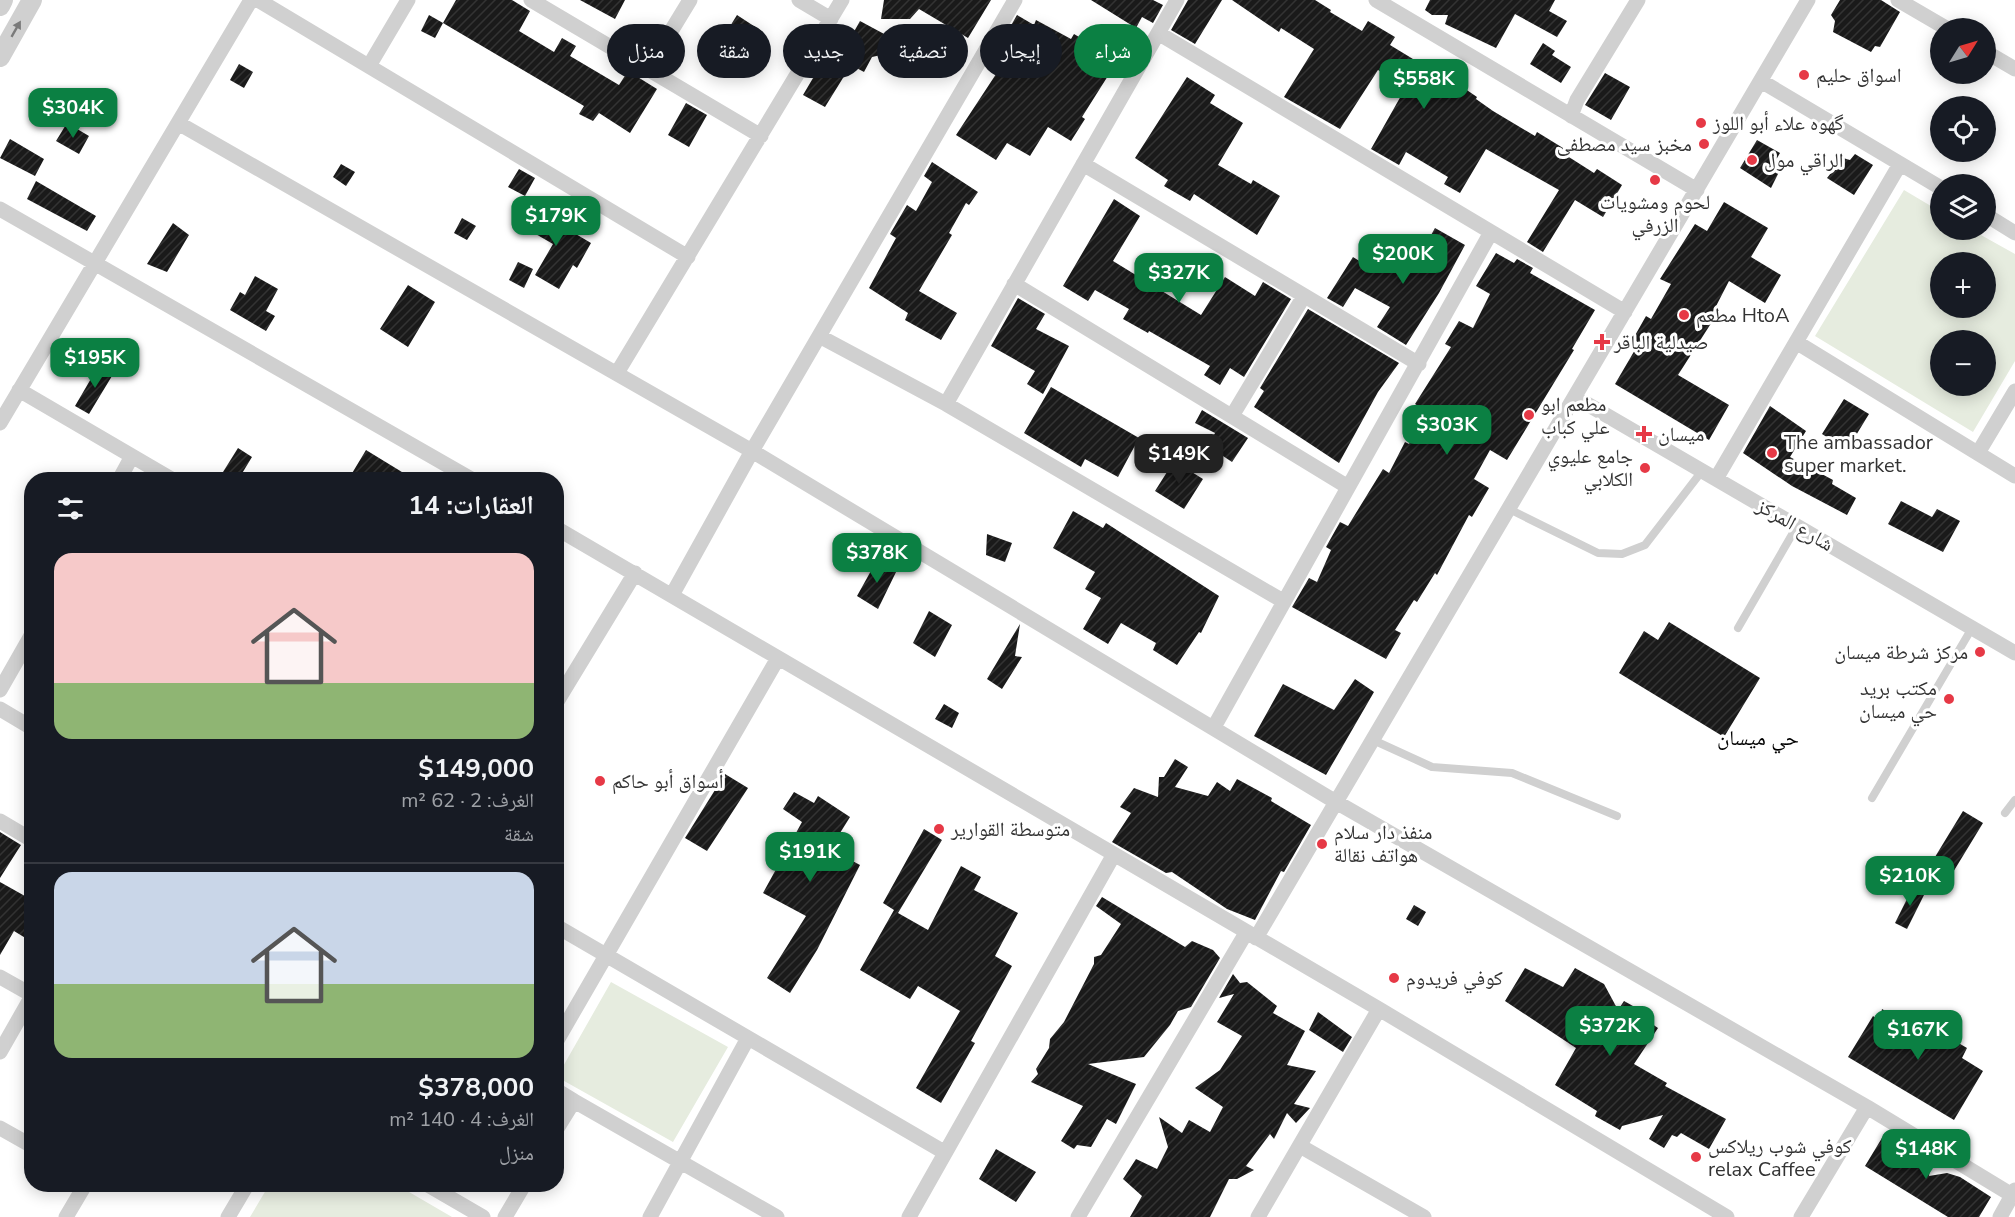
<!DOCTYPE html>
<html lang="ar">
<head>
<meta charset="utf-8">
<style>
  :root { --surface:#171b24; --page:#242831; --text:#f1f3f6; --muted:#9ea1a6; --line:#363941; --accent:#0b8043 }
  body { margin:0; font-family:"Nunito Sans","Noto Naskh Arabic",sans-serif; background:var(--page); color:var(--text); direction:rtl; height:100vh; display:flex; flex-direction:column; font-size:22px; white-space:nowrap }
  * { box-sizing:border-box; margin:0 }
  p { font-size:20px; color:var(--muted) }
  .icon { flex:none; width:33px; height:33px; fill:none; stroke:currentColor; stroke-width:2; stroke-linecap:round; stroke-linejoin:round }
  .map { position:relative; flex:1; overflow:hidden; direction:ltr }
  .drawer { position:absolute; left:24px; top:472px; width:540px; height:720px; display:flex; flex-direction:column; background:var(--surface); border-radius:24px; box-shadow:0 3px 15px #0003; direction:rtl }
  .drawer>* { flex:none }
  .top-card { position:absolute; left:582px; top:24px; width:570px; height:54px; direction:rtl; display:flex; gap:12px }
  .needle { width:39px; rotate:53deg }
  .controls { position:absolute; left:1930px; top:18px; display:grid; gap:12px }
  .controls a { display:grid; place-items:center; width:66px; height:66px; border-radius:50%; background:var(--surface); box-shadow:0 3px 15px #0003; font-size:30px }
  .price { position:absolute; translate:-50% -51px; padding:0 14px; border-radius:12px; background:var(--accent); color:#fff; font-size:20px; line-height:39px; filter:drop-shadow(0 2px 3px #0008) }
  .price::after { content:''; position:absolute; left:50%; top:36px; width:18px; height:14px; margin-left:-9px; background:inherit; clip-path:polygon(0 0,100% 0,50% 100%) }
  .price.current { background:#222; color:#fff }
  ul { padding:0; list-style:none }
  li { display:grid; align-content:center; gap:12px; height:318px; padding:0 30px }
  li+li { border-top:2px solid var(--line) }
  li span { display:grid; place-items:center; height:186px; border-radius:18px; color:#555 }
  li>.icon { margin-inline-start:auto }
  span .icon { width:108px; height:108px; fill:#fffc; stroke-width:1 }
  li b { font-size:26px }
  h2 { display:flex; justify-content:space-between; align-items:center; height:72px; padding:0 30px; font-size:26px }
  .chip { padding:0 21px; border-radius:27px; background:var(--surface); box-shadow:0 3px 15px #0003; font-size:21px; line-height:54px }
  .chip.current { background:var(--accent); color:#fff }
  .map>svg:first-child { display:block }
  .green { fill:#e6ecdf; fill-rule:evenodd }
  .building { fill:url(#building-hatch) }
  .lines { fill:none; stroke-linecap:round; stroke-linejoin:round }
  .service { stroke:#d0d0d0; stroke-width:8 }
  .minor { stroke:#d0d0d0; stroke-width:15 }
  .tertiary { stroke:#d0d0d0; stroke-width:20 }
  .oneway { fill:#7a7a7a }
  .poi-dot { fill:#e63946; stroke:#fff; stroke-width:2 }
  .labels { text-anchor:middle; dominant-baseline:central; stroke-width:6; stroke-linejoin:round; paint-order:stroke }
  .poi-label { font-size:20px; fill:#333; stroke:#fff; text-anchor:start }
  .street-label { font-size:20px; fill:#333; stroke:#fff }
  .neighbourhood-label { font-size:21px; fill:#000; stroke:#fff }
</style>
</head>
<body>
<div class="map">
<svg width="2015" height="1217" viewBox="0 0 2015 1217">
  <defs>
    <pattern id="building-hatch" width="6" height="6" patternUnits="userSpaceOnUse" patternTransform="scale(1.5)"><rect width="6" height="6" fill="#1a1a1a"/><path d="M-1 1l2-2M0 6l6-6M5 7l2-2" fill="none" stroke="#333"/></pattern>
  </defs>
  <rect width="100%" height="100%" fill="#fff"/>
  <path class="green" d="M1904 190 1941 212V230H1972L2015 254V361L1973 432 1815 336ZM1941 262H1986V308H1941ZM1941 340H1986V386H1941Z
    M611 982 728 1047 673 1142 557 1077Z
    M269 1185H397L452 1217H250Z"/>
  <path class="building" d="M456 0H512L530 11 519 31 554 52 562 38 576 46 570 56 619 85 628 71 657 89 630 133 599 113 593 121 579 114 584 106 443 23Z
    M580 0H625L615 19Z
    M884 0H991L968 38 919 9 910 19H881Z
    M1091 0H1153L1163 5 1153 23 1142 17 1136 28Z
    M1188 0H1222L1195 44 1171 30Z
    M1232 0H1315L1331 10 1330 12 1362 31 1368 21 1395 37 1390 45 1431 70 1433 67 1477 97 1476 99 1493 111 1535 136 1537 132 1563 148 1561 152 1594 173 1597 169 1622 185 1603 217 1575 200 1543 252 1527 242 1559 190 1486 149 1460 193 1444 184 1448 177 1406 152 1399 165 1371 149 1406 87 1378 70 1340 129 1284 97 1314 49 1281 28 1279 32Z
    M1430 0H1555L1549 11 1567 21 1557 37 1515 14 1496 48 1445 24 1448 15H1432L1425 10Z
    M1840 0H1881L1900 12 1880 47 1875 46 1871 52 1833 32 1835 21 1831 15Z
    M429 15 443 23 435 38 421 31Z
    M737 15 763 32 742 66 716 49Z
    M1017 15 1034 25 1036 20 1071 39 1074 34 1118 60 1082 117 1085 119 1071 141 1048 127 1030 156 1007 143 996 160 956 135 1002 65 992 59Z
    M860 21 886 35 881 55 872 57 864 72 851 65 825 107 803 95 826 56 831 55 834 49 842 53Z
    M1543 43 1555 51 1552 55 1571 67 1561 83 1530 64Z
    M239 64 253 72 244 88 230 80Z
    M1605 73 1630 87 1611 120 1585 105Z
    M1187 77 1215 95 1210 103 1243 123 1218 165 1251 184 1253 180 1280 196 1257 235 1194 194 1190 201 1164 186 1168 180 1135 158Z
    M686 103 707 115 689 147 668 135Z
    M67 123 89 136 79 154 56 141Z
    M10 139 44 159 35 176 0 158Z
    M1757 140 1780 153 1772 167 1779 172 1771 188 1740 168Z
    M1855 154 1873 165 1854 195 1827 178 1843 158 1850 160Z
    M932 162 978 192 969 205 966 203 949 233 952 235 919 291 957 313 941 340 905 320 908 313 869 288 896 238 890 234 907 205 916 211 932 182 924 176Z
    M341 164 355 172 346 186 333 177Z
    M519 169 535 178 525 196 508 187Z
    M36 181 96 216 87 231 27 199Z
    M1114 199 1140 216 1113 261 1201 315 1225 277 1255 296 1263 282 1291 299 1244 377 1230 368 1220 385 1204 375 1210 366 1149 331 1148 333 1123 319 1129 309 1095 290 1088 301 1063 286Z
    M1724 202 1768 228 1751 257 1781 275 1765 303 1729 281 1713 312 1717 314 1678 375 1729 405 1709 440 1615 384 1639 343 1633 339 1646 316 1651 319 1671 284 1660 279 1695 224 1707 231Z
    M530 207 591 243 577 268 573 265 559 289 535 275 553 244 520 225Z
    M462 218 476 226 467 240 454 233Z
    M173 223 189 235 167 272 147 264Z
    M1435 228 1465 245 1439 293 1406 345 1377 327 1390 307 1355 288 1343 307 1327 298 1353 257 1372 269 1379 258 1409 274Z
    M1496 253 1514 263 1517 259 1533 268 1530 273 1595 310 1572 349 1574 350 1507 460 1490 450 1474 479 1489 488 1472 517 1469 515 1437 575 1435 573 1417 602 1414 600 1395 630 1401 633 1386 659 1292 607 1309 578 1317 582 1331 550 1326 547 1340 522 1348 526 1383 469 1389 473 1405 442 1409 444 1427 412 1415 404 1451 347 1445 344 1459 321 1473 328 1490 294 1476 286Z
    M518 262 533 269 524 288 509 280Z
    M255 276 278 289 266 311 275 316 266 331 230 310 240 292 245 295Z
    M408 285 435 302 408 347 380 329Z
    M1018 298 1045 314 1036 329 1069 346 1043 394 1027 384 1035 371 991 346Z
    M1308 309 1399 363 1378 392 1339 463 1254 407 1264 391 1260 388Z
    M99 365 115 371 89 414 75 406Z
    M1051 387 1139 438 1118 477 1085 459 1081 467 1024 433Z
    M1844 399 1869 414 1847 450 1822 434Z
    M1770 406 1806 431 1790 457 1833 480 1832 484 1856 498 1847 515 1792 486 1743 453Z
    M1202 410 1248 438 1232 462 1208 446 1215 433 1195 423Z
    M238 448 252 457 238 480H218Z
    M366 450 415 480H348Z
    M1174 461 1203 479 1184 509 1155 491Z
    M1901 501 1932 517 1937 509 1960 521 1943 552 1888 524Z
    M1073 511 1103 528 1106 523 1219 596 1201 633 1199 632 1177 665 1153 650 1156 643 1121 623 1108 644 1083 629 1101 598 1085 589 1095 572 1053 548Z
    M987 534 1012 543 1005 562 986 555Z
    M877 560 897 570 878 609 857 596Z
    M929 611 952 625 935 657 913 643Z
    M1669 622 1760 678 1724 737 1619 673 1644 631 1658 640Z
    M1020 624 1015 656 1022 657 1002 689 987 679Z
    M1355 679 1374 692 1326 775 1254 736 1283 684 1334 710Z
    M944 704 959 713 952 728 935 719Z
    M1175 759 1188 767 1175 787 1208 796 1217 782 1230 791 1237 779 1272 798 1271 801 1311 825 1284 872 1281 871 1255 920 1227 909 1172 872 1166 873 1112 842 1131 813 1120 807 1134 788 1158 797 1159 777H1164Z
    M725 774 748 788 707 851 685 838Z
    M794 792 814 803 818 796 850 817 830 849 860 865 817 950 790 993 767 978 806 916 763 893 802 822 783 809Z
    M1963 811 1983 823 1944 887 1924 875Z
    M924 829 942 840 898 913 928 930 961 866 981 877 974 890 1018 913 995 956 1012 966 971 1041 975 1043 941 1103 916 1088 960 1011 918 986 910 999 860 970 894 910 883 903Z
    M0 832 21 845 0 878Z
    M0 882 32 900V942L14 931 0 955Z
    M1914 885 1926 891 1907 929 1895 923Z
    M1102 897 1185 947 1192 941 1213 950 1220 958 1191 1007 1178 1011 1170 1025 1144 1057 1088 1064 1136 1084 1116 1124 1107 1119 1091 1147 1077 1145 1074 1149 1061 1141 1083 1106 1031 1082 1038 1074 1036 1069 1049 1048 1050 1039 1064 1022 1094 964V957L1101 955 1121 924 1096 906Z
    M1414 905 1426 912 1418 926 1406 919Z
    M1525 968 1563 987 1575 968 1604 984 1618 1010 1624 1001 1642 1011 1639 1015 1658 1028 1634 1064 1667 1083 1665 1086 1726 1119 1709 1149 1681 1133 1677 1137 1672 1135 1664 1148 1649 1139 1663 1115 1622 1126 1620 1130 1595 1116 1597 1111 1555 1085 1576 1048 1505 1001Z
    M1233 974 1240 983 1247 982 1277 1006 1273 1013 1305 1031 1287 1065 1316 1071 1294 1104 1310 1108 1296 1123 1287 1113 1274 1139 1270 1134 1246 1166 1254 1170 1237 1179H1229L1210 1217H1130L1142 1196 1123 1179 1136 1159 1157 1169 1168 1147 1159 1117 1182 1133 1189 1120 1210 1132 1223 1107 1195 1088 1220 1070 1242 1036 1217 1022 1234 994 1219 998Z
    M1882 1009 1902 1021 1907 1013 1967 1048 1962 1058 1983 1071 1954 1120 1848 1057 1873 1016 1880 1021Z
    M1318 1012 1352 1037 1343 1052 1309 1030Z
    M1885 1133 1931 1161 1929 1176 1947 1173 1960 1177 1991 1197 1979 1217H1948L1865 1166Z
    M996 1149 1036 1172 1016 1202 979 1179Z"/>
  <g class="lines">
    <path class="service" d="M1509 509 1598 553 1622 554 1645 545 1702 471
      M1738 628 1797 526
      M1373 740 1432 767 1512 773 1617 816
      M1872 798 1972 628
      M2005 813 2015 800"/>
    <path class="minor" d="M258 0 688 257
      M531 0 761 136
      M799 0 831 19
      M1376 0 1697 190
      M1898 0 1946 28
      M1158 33 1625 312
      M1986 52 2015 69
      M369 66 408 0
      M648 69 690 0
      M1761 81 1941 188
      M1571 116 1577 100 1638 0
      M178 123 752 451 1336 802 1867 1107 2012 1195
      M1083 164 1419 364
      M0 209 473 480
      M1986 215 2015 233
      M1014 284 1348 487
      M819 336 946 404 1283 601
      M1796 342 2015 476
      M617 373 842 0
      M19 390 173 480
      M1575 397 2015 653
      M946 404 1177 0
      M1232 416 1304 296
      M0 423 251 0
      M1978 453 2015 391
      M1716 479 1900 164
      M119 480 132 456
      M556 528 1379 1009 1727 1217
      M672 595 752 451 1015 0
      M0 690 32 634
      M556 703 635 573
      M0 709 32 728
      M1214 727 1490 234
      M0 821 32 840
      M556 926 944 1152
      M1256 938 1808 0
      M0 977 32 995
      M556 1042 778 658
      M0 1052 32 996
      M556 1090 574 1101 556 1130
      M574 1101 777 1217
      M0 1128 32 1146
      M1300 1146 1424 1217
      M428 1185 483 1217
      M66 1217 85 1185
      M228 1217 247 1185
      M505 1217 524 1185
      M650 1217 748 1038
      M909 1217 1113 856
      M1078 1217 1246 933
      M1258 1217 1379 1009
      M1801 1217 1867 1107
      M2000 1217 2015 1190"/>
    <path class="tertiary" d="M0 6 3 0
      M0 57 32 0"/>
  </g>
  <defs><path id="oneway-solid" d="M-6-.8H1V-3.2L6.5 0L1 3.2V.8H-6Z" transform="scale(1.5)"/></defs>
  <use class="oneway" href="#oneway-solid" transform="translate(16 29) rotate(-60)"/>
  <g class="poi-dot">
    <circle cx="1804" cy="75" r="6"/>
    <circle cx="1701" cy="123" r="6"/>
    <circle cx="1704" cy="144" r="6"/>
    <circle cx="1752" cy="160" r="6"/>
    <circle cx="1655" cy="180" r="6"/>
    <circle cx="1684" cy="315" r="6"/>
    <path d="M1599 333h6v6h6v6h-6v6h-6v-6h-6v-6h6z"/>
    <circle cx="1529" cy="415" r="6"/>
    <path d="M1641 425h6v6h6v6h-6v6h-6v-6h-6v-6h6z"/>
    <circle cx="1772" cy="453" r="6"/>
    <circle cx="1645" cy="468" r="6"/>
    <circle cx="1980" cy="652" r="6"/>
    <circle cx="1949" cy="699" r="6"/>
    <circle cx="600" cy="781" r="6"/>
    <circle cx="939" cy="829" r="6"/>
    <circle cx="1322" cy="844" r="6"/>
    <circle cx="1394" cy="978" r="6"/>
    <circle cx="1696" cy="1157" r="6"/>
  </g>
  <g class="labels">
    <g class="poi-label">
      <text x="1816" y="75">اسواق حليم</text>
      <text x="1713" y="123">گهوه علاء أبو اللوز</text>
      <text x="1692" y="144" text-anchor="end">مخبز سيد مصطفى</text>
      <text x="1764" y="160">الراقي مول</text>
      <text x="1655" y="202" text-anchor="middle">لحوم ومشويات<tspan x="1655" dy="23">الزرفي</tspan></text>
      <text x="1696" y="315">مطعم HtoA</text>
      <text x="1614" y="342">صيدلية الباقر</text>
      <text x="1541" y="404">مطعم ابو<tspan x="1541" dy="23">علي كباب</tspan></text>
      <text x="1658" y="434">ميسان</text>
      <text x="1784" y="442">The ambassador<tspan x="1784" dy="23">super market.</tspan></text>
      <text x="1633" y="456" text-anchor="end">جامع عليوي<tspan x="1633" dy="23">الكلابي</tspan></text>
      <text x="1968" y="652" text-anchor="end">مركز شرطة ميسان</text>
      <text x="1937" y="688" text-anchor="end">مكتب بريد<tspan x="1937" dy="23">حي ميسان</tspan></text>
      <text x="612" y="781">أسواق أبو حاكم</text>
      <text x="951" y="829">متوسطة القوارير</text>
      <text x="1334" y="832">منفذ دار سلام<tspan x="1334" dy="23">هواتف نقالة</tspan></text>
      <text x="1406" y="978">كوفي فريدوم</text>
      <text x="1708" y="1146">كوفي شوب ريلاكس<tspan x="1708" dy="23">relax Caffee</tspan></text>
    </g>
    <g class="street-label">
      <text transform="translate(1795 525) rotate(30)">شارع المركز</text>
    </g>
    <g class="neighbourhood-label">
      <text x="1758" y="738">حي ميسان</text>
    </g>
  </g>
</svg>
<div class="controls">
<a><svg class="needle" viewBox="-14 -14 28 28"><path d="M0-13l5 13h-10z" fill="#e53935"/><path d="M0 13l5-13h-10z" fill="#9ea1a6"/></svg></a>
<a><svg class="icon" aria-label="locate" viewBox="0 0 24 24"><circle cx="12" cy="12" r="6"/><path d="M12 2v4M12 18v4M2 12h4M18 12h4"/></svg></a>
<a><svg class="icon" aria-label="layers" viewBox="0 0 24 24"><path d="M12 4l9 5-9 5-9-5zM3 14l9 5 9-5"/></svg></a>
<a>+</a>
<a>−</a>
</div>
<b class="price" style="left:1424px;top:110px">$558K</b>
<b class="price" style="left:73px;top:139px">$304K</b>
<b class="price" style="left:556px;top:247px">$179K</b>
<b class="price" style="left:1403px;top:285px">$200K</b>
<b class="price" style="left:1179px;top:304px">$327K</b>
<b class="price" style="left:95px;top:389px">$195K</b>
<b class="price" style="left:1447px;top:456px">$303K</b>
<b class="price current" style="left:1179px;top:485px">$149K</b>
<b class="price" style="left:877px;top:584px">$378K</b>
<b class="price" style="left:810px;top:883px">$191K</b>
<b class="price" style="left:1910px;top:907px">$210K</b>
<b class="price" style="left:1610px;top:1057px">$372K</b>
<b class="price" style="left:1918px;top:1061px">$167K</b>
<b class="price" style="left:1926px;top:1180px">$148K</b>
<div class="top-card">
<a class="chip current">شراء</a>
<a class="chip">إيجار</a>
<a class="chip">تصفية</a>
<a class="chip">جديد</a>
<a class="chip">شقة</a>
<a class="chip">منزل</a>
</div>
<section class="drawer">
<h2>العقارات: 14<svg class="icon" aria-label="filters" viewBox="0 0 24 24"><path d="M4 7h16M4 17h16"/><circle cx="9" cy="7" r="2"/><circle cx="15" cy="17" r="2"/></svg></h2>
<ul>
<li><span style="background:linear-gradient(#f6c9c9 70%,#8fb573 0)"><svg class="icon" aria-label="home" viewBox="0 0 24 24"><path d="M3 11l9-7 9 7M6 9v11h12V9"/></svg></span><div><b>$149,000</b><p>الغرف: 2 · 62 m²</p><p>شقة</p></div></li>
<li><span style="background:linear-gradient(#c9d6e8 60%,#8fb573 0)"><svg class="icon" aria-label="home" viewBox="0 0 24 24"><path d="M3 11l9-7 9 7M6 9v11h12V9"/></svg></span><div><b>$378,000</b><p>الغرف: 4 · 140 m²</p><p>منزل</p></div></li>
</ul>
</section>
</div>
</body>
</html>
